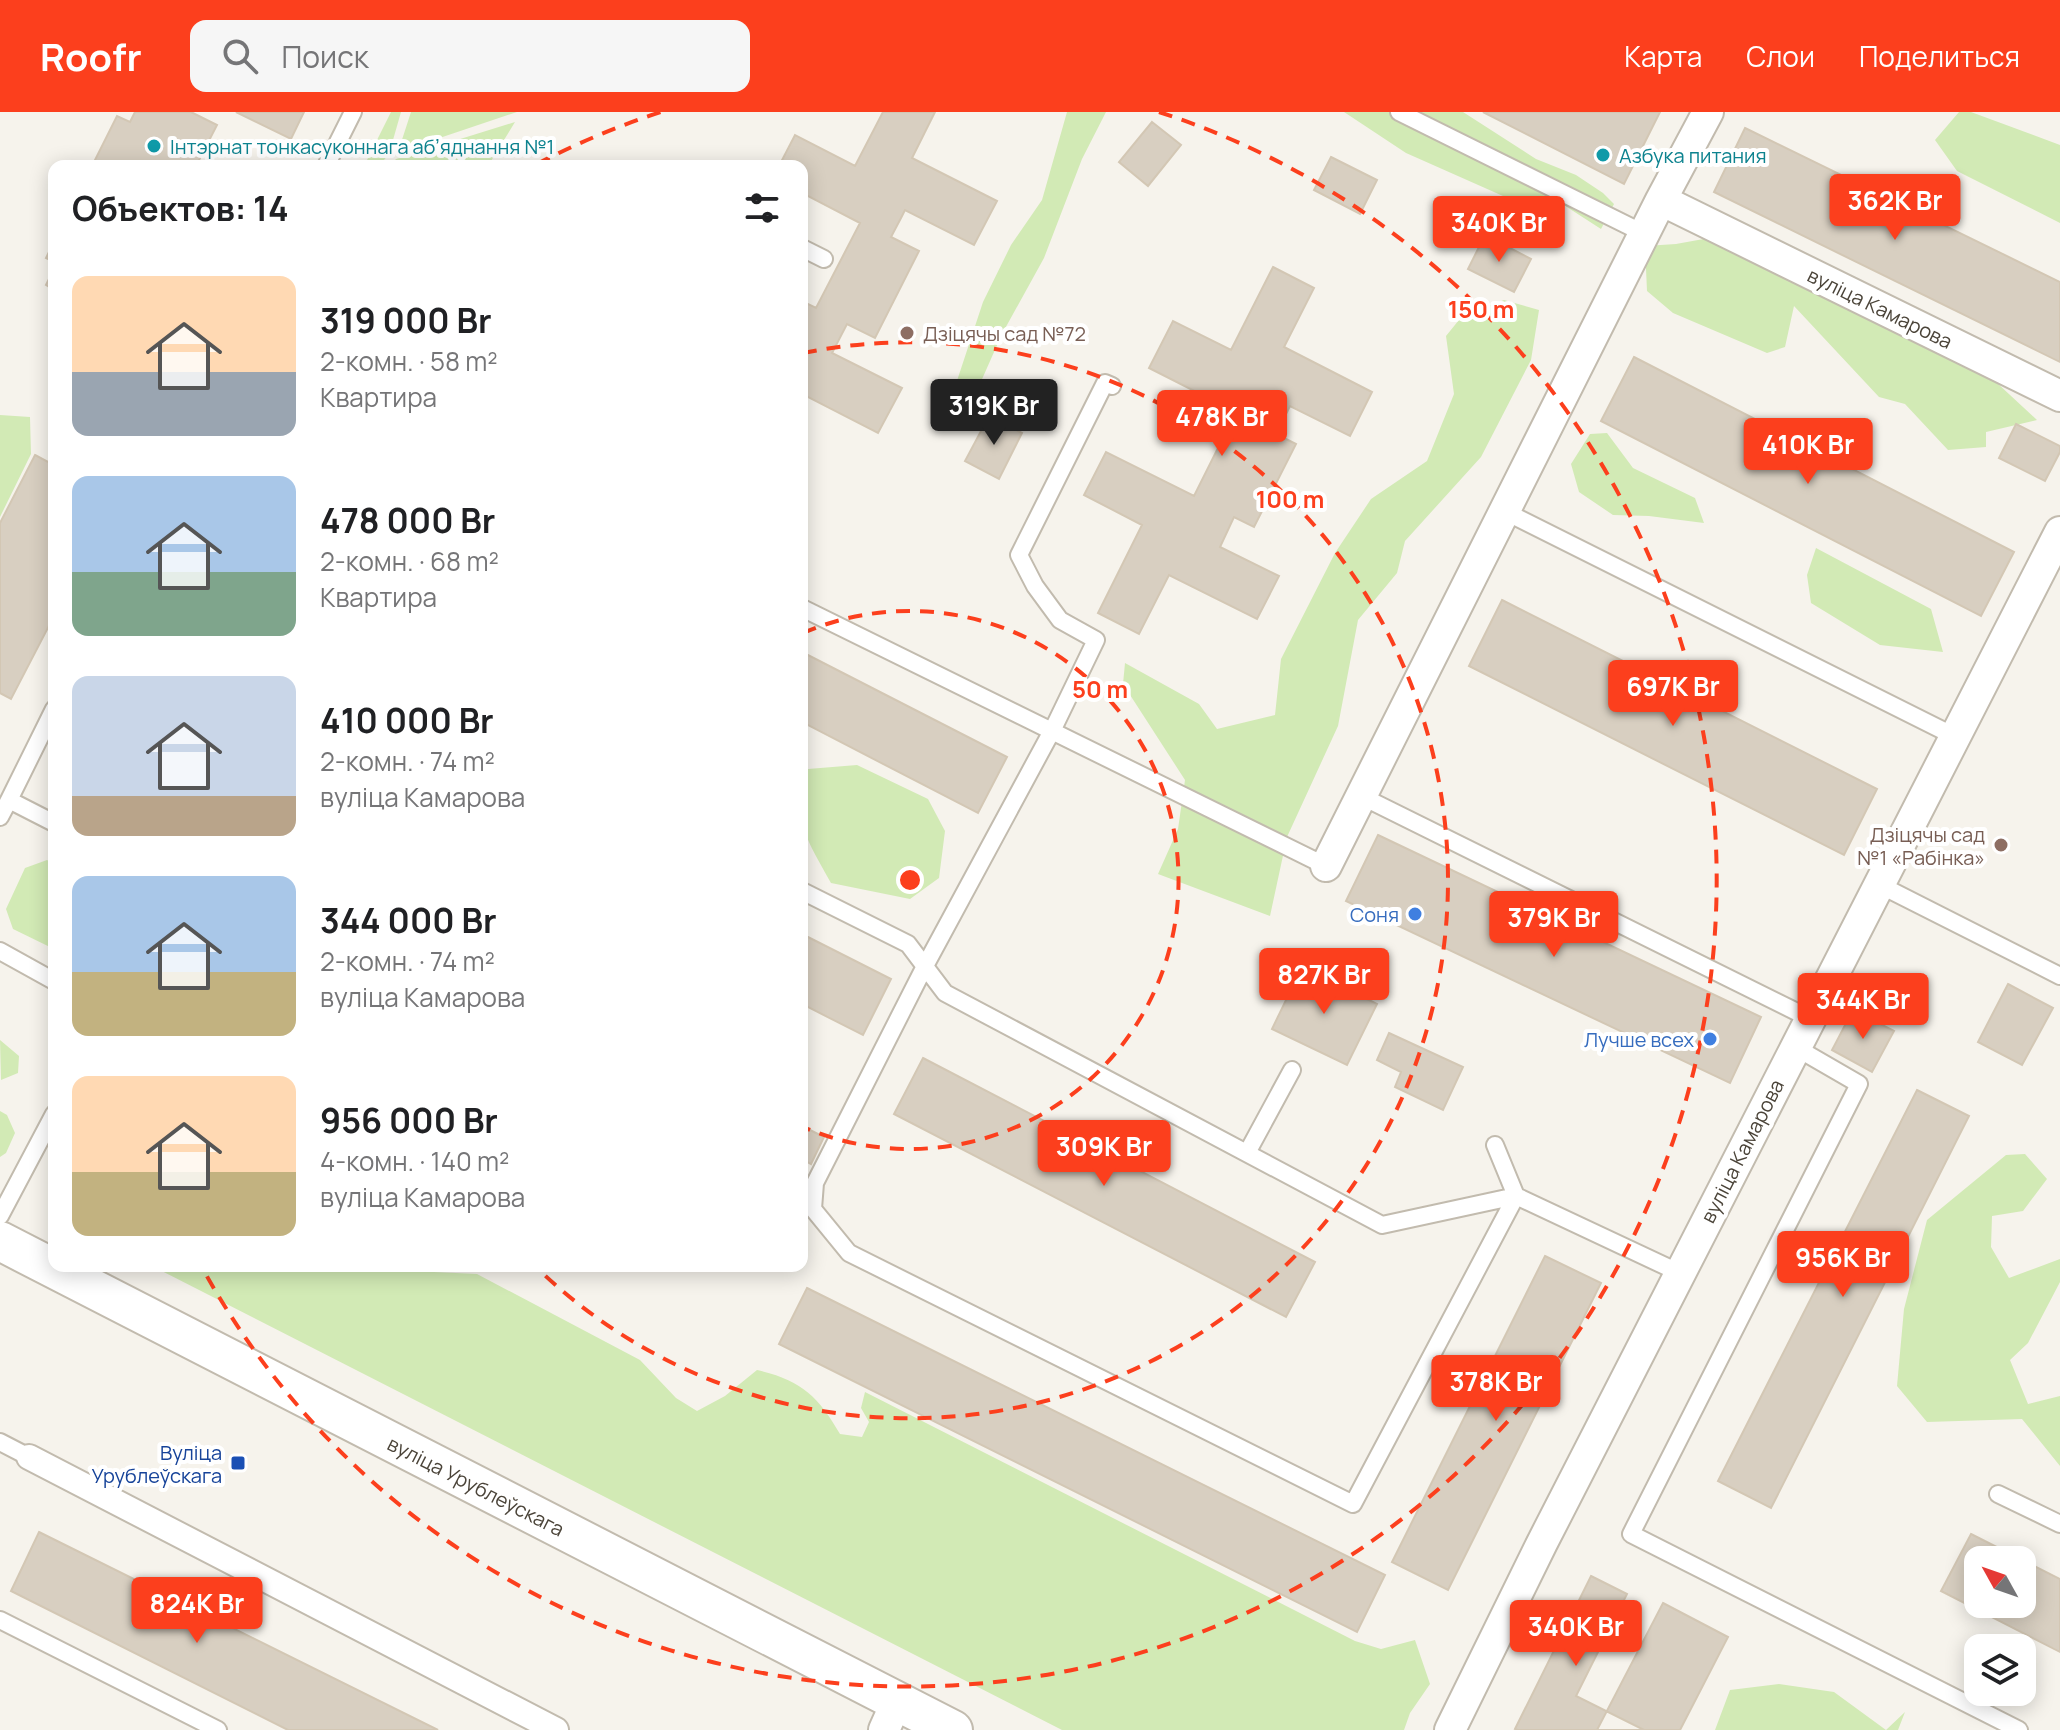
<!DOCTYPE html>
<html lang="ru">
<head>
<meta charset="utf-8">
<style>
  :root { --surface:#fff; --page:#f6f6f6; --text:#202124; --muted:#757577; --accent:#fc3f1d }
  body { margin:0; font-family:Manrope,sans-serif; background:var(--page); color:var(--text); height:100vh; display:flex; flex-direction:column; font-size:30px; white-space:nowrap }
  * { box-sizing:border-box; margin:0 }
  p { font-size:26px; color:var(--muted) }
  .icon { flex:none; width:44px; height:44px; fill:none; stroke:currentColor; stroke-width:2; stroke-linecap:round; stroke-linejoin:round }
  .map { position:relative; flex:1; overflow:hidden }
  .panel { position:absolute; left:48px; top:48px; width:760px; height:1112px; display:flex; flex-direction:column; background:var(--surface); border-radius:16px; box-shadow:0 4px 20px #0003 }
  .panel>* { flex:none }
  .needle { width:52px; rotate:310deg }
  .fabs { position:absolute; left:1964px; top:1434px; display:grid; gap:16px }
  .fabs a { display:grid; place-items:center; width:72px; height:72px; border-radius:16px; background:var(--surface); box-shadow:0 4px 20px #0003; font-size:40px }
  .price { position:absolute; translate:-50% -68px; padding:0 18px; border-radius:8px; background:var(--accent); color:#fff; font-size:26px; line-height:52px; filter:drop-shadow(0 2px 4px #0008) }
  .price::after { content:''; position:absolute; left:50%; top:48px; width:24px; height:18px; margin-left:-12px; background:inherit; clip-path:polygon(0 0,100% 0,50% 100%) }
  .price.current { background:#222; color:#fff }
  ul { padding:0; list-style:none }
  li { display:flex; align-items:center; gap:24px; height:200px; padding:0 24px }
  li span { display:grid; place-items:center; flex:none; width:224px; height:160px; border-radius:16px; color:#555 }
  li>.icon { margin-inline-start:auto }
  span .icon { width:96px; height:96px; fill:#fffc; stroke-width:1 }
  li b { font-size:34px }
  h2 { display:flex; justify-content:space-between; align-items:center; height:96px; padding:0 24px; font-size:34px }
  header { display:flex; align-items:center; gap:48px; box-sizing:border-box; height:112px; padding:0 40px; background:var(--accent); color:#fff }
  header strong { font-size:38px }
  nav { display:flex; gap:44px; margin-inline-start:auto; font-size:28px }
  .search { width:560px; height:72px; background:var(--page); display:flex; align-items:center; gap:20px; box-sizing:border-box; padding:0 28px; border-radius:16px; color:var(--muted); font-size:30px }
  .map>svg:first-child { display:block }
  .green { fill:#d2eab5 }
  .building { fill:#d8cfc1; stroke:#d3c7b4; stroke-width:2; fill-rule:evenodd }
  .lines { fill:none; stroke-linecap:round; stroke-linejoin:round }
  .service-casing { stroke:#c2bbae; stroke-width:20 }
  .pedestrian-casing { stroke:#c2bbae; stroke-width:28 }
  .minor-casing { stroke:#c2bbae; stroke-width:34 }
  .tertiary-casing { stroke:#c2bbae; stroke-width:42 }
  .service { stroke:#fff; stroke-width:16 }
  .pedestrian { stroke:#fff; stroke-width:24 }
  .minor { stroke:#fff; stroke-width:30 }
  .tertiary { stroke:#fff; stroke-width:38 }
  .ring { fill:none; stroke:#fc3f1d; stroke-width:4; stroke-dasharray:14 10 }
  .culture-dot { fill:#0f9aa8; stroke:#fff; stroke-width:3 }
  .education-dot { fill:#8d6e63; stroke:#fff; stroke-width:3 }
  .shop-dot { fill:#3f7fe0; stroke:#fff; stroke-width:3 }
  .transit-dot { fill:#1a4fb4; stroke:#fff; stroke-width:3 }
  .labels { text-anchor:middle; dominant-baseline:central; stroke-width:8; stroke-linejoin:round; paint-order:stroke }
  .culture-label { font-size:20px; fill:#0d838f; stroke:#fff; text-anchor:start }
  .street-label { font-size:20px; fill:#4b4439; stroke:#fff }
  .education-label { font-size:20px; fill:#785e54; stroke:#fff; text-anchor:start }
  .shop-label { font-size:20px; fill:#366cbe; stroke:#fff; text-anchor:end }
  .transit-label { font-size:20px; fill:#164399; stroke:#fff; text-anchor:end }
  .centre { fill:#fc3f1d; stroke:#fff; stroke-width:4 }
  .ring-label { font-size:24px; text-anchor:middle; font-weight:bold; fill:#fc3f1d; stroke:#fff; stroke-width:8; stroke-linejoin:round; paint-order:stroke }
</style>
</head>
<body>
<header>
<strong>Roofr</strong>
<div class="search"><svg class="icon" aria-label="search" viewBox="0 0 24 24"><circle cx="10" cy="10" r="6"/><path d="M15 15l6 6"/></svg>Поиск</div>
<nav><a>Карта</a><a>Слои</a><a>Поделиться</a></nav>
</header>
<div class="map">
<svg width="2060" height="1618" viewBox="0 0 2060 1618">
  <rect width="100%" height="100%" fill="#f6f3ec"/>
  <path class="green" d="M391 0H401L389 42 379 54H364Z
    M411 0H517L398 40Z
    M1067 0H1106L1082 47 1044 146 1002 222 979 274 948 296 983 190 1011 133 1042 88Z
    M1344 0H1463L1536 47 1576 63 1603 81 1614 92 1601 117 1556 88 1503 84 1406 41Z
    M1959 0H1971L2060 33V111L1957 59 1935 28Z
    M515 10 488 54H390L396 47Z
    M1720 124 1920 225 1996 270 2037 308 1986 320V335L1948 338 1905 292 1879 285 1794 194 1785 235 1767 241 1673 201 1647 179 1645 134 1676 132Z
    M1504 188 1539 198 1531 248 1481 345 1405 429 1397 461 1358 508 1338 614 1287 725 1270 804 1158 762 1178 717 1185 668 1123 572 1125 551 1199 592 1217 617 1275 603 1281 547 1335 441 1371 387 1427 349 1454 282 1446 224 1463 203Z
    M0 303 30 305 31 342 0 405Z
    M1607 321 1633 356 1695 386 1704 411 1649 404 1613 403 1579 380 1571 352 1590 322Z
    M1816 436 1931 497 1943 540 1880 533 1811 491 1807 463Z
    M857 653 928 687 945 719 939 766 910 787 831 771C808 729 790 707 808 657Z
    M47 748 54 752V837L13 817 6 797 25 756Z
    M0 928 19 944 18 961 1 968Z
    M0 999 7 1003 15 1021 6 1041 0 1045Z
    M2025 1042 2047 1067 2023 1099 1992 1104 1991 1135 2009 1166 2060 1147V1170L2028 1231 2010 1248 2028 1292 2060 1284V1354L2022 1307 1927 1310 1897 1274 1904 1197 1927 1108 2006 1043Z
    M152 1154H426L434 1160 477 1162 640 1248 676 1286 697 1299 725 1284 757 1258C801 1268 818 1284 840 1322L862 1325 869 1310 861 1296 865 1280 1355 1529 1381 1537 1415 1528 1430 1572 1410 1601 1404 1618H1062Z
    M1779 1572 1834 1580 1886 1618 1905 1600 1898 1618H1715L1730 1578Z"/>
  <path class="building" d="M135 0H191L217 13 196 54H92L117 4 130 10Z
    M236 0H304L291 27Z
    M883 0H935L912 46 997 89 974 133 905 98 901 106 891 125 919 139 875 226 847 212 832 241 902 276 878 321 802 282V189L816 196 860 111 802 81V54H779L795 23 855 54Z
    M1483 0H1660L1624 72Z
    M1152 10 1181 33 1148 74 1119 50Z
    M1745 16 2060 170V250L1714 80Z
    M1331 45 1377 68 1360 102 1314 78Z
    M1485 123 1531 147 1514 180 1468 157Z
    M54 130V150L46 146Z
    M1273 155 1314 176 1284 235 1372 280 1350 324 1290 294 1276 322 1296 332 1254 415 1234 405 1220 435 1279 464 1257 507 1169 463 1139 522 1098 501 1142 413 1084 383 1106 340 1194 384 1236 300 1149 256 1173 209 1231 238Z
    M54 157V178L46 173Z
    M1634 245 2014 440 1981 504 1601 309Z
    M989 304 1022 321 999 367 965 349Z
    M2016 312 2060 334V340L2045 369 1999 346Z
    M35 343 54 353V504L11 587 0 581V411Z
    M1502 488 1877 677 1844 743 1469 554Z
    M802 540 1007 645 978 701 802 610Z
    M1378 723 1761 905 1730 971 1346 789Z
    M802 822 891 867 863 923 802 892Z
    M1302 855 1377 892 1347 953 1272 917Z
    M2008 872 2053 896 2022 953 1978 930Z
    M1853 898 1894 919 1872 960 1832 938Z
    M1389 921 1463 955 1443 998 1395 975 1401 960 1377 948Z
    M923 946 1315 1150 1286 1205 894 1002Z
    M1917 978 1969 1004 1771 1396 1718 1369Z
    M802 1014 824 1025 811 1052 802 1047Z
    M1545 1144 1601 1171 1448 1478 1392 1450Z
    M807 1176 1385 1463 1357 1520 779 1232Z
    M39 1420 438 1618H288L11 1479Z
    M1971 1422 2060 1467V1540L1941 1479ZM1978 1448H2022V1492H1978Z
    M1591 1464 1627 1482 1576 1584 1644 1618H1518L1515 1617Z
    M1663 1491 1728 1525 1680 1618H1597Z"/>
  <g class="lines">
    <defs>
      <path id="service" d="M1399 0 1645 122
        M326 54 353 0
        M802 136 824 147
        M1112 274 1105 271 1019 443 1035 474 1060 508 1096 528 1053 617 925 854 815 1071 813 1097 849 1141 1353 1392 1516 1084 1680 1161
        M1504 399 1954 624
        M802 496 1326 754
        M54 597 9 688 54 711
        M1361 684 1809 906
        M0 705 9 688
        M1878 772 2060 864
        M802 779 908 832 945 881 1382 1113 1516 1084 1495 1033
        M0 839 54 869
        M1795 935 1859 972 1631 1422 2019 1618
        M1247 1041 1292 958
        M0 1104 54 1002
        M0 1330 29 1345
        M1998 1382 2060 1412
        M0 1508 218 1618"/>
      <path id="pedestrian" d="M29 1345 556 1618"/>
      <path id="minor" d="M1708 0 1661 88 2060 284
        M1326 754 1661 88
        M884 1618 897 1589
        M1450 1618 1542 1431 2060 420"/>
      <path id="tertiary" d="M0 1129 953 1618"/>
    </defs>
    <use href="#service" class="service-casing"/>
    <use href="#pedestrian" class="pedestrian-casing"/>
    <use href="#minor" class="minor-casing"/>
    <use href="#tertiary" class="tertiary-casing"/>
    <use href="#service" class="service"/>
    <use href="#pedestrian" class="pedestrian"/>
    <use href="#minor" class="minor"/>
    <use href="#tertiary" class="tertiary"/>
  </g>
  <g class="ring">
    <path d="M803 521A269 269 0 1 1 803 1015"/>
    <path d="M803 241A538 538 0 1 1 536 1155"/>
    <path d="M537 52A807 807 0 0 1 661 0M1159 0A807 807 0 1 1 204 1159"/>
  </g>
  <g class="culture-dot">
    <circle cx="154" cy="34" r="8"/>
    <circle cx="1603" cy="43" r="8"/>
  </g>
  <g class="education-dot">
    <circle cx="907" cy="221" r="8"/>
    <circle cx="2001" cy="733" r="8"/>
  </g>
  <g class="shop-dot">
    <circle cx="1415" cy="802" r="8"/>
    <circle cx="1710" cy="927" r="8"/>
  </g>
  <rect class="transit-dot" x="230" y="1343" width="16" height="16" rx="4"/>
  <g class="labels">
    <g class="culture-label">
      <text x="170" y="34">Інтэрнат тонкасуконнага абʼяднання №1</text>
      <text x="1619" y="43">Азбука питания</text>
    </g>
    <g class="street-label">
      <text transform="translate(1880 196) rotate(26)">вуліца Камарова</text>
      <text transform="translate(1742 1039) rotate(-63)">вуліца Камарова</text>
      <text transform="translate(476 1374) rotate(27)">вуліца Урублеўскага</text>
    </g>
    <g class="education-label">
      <text x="923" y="221">Дзіцячы сад №72</text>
      <text x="1985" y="722" text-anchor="end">Дзіцячы сад<tspan x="1985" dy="23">№1 «Рабінка»</tspan></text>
    </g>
    <g class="shop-label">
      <text x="1399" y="802">Соня</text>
      <text x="1694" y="927">Лучше всех</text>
    </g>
    <g class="transit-label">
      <text x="222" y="1340">Вуліца<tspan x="222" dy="23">Урублеўскага</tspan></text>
    </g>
  </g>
  <circle cx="910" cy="768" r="12" class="centre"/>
  <g class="ring-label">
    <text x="1481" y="206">150 m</text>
    <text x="1290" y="396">100 m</text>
    <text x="1100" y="586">50 m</text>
  </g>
</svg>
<div class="fabs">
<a><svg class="needle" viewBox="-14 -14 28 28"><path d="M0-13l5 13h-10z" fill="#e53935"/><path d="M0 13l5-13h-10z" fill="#757577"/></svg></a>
<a><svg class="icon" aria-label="layers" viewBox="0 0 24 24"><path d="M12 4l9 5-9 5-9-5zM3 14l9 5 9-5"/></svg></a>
</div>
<b class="price" style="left:1895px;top:130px">362K Br</b>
<b class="price" style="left:1499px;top:152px">340K Br</b>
<b class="price current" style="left:994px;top:335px">319K Br</b>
<b class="price" style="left:1222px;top:346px">478K Br</b>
<b class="price" style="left:1808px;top:374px">410K Br</b>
<b class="price" style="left:1673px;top:616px">697K Br</b>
<b class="price" style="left:1554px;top:847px">379K Br</b>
<b class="price" style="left:1324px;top:904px">827K Br</b>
<b class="price" style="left:1863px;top:929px">344K Br</b>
<b class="price" style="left:1104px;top:1076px">309K Br</b>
<b class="price" style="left:1843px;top:1187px">956K Br</b>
<b class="price" style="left:1496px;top:1311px">378K Br</b>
<b class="price" style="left:197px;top:1533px">824K Br</b>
<b class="price" style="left:1576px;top:1556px">340K Br</b>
<section class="panel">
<h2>Объектов: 14<svg class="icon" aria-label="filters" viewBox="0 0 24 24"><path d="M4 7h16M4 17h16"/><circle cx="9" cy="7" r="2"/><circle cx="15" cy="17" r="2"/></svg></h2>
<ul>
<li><span style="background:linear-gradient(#ffd9b3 60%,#9aa5b1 0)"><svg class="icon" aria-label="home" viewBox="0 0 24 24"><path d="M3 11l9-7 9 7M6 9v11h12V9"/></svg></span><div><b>319 000 Br</b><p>2-комн. · 58 m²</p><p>Квартира</p></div></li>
<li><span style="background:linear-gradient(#a9c7e8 60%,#7fa58c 0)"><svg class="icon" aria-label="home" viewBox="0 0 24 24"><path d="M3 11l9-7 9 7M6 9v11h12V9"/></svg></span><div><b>478 000 Br</b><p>2-комн. · 68 m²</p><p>Квартира</p></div></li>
<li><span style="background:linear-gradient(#c9d6e8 75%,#b9a48a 0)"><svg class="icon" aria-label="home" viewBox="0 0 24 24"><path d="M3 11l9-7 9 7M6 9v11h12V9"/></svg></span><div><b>410 000 Br</b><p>2-комн. · 74 m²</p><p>вуліца Камарова</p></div></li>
<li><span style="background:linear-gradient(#a9c7e8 60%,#c2b280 0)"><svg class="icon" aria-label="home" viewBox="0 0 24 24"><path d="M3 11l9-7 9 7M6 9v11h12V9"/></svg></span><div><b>344 000 Br</b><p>2-комн. · 74 m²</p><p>вуліца Камарова</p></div></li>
<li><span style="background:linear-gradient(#ffd9b3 60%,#c2b280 0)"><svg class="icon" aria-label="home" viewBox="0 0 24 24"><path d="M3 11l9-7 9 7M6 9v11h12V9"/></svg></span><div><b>956 000 Br</b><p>4-комн. · 140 m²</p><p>вуліца Камарова</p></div></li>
</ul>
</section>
</div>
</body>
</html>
